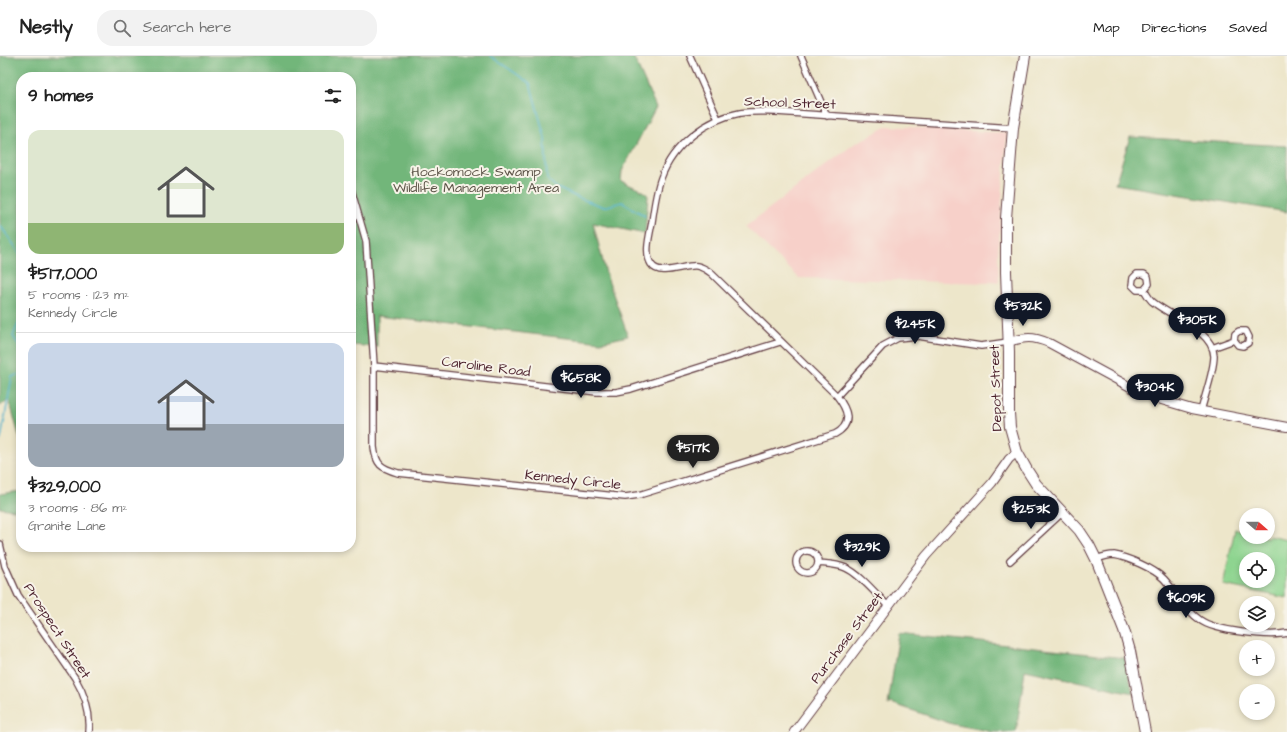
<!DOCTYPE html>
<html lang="en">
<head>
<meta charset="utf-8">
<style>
  :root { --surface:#fff; --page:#f2f2f2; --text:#222; --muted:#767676; --line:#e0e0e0; --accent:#111827 }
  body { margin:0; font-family:"Architects Daughter",sans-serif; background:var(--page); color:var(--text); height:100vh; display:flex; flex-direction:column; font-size:15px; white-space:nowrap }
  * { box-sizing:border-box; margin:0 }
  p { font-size:13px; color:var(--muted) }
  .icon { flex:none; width:22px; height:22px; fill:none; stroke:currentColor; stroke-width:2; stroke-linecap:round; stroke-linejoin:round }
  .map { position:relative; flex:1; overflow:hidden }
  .sheet { position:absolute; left:16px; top:16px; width:340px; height:480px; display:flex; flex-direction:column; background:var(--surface); border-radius:16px; box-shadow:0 2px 6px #0003 }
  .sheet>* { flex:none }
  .needle { width:26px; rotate:110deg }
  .fabs { position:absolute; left:1239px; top:452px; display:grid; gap:8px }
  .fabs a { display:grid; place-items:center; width:36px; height:36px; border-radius:50%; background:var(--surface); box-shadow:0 2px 6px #0003; font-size:20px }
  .price { position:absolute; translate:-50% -34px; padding:0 9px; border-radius:14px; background:var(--accent); color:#fff; font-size:13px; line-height:26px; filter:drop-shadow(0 1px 2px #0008) }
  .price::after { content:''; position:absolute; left:50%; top:24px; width:12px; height:9px; margin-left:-6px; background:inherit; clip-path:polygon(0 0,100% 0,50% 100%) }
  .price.current { background:#222; color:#fff }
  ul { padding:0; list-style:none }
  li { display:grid; align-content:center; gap:8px; height:212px; padding:0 12px }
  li+li { border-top:1px solid var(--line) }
  li span { display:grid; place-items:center; height:124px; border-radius:12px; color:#555 }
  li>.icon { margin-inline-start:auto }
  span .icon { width:72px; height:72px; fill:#fffc; stroke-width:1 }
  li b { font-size:17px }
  h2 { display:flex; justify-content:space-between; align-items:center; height:48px; padding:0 12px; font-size:17px }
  header { display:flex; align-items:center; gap:24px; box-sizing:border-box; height:56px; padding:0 20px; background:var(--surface); border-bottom:1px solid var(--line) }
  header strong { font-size:19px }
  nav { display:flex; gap:22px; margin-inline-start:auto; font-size:14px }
  .search { width:280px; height:36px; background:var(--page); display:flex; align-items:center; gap:10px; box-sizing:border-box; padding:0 14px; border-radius:16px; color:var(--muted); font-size:15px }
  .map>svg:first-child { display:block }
  .built { fill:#f7d0c9 }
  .green { fill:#8dd48f; stroke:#6c7a5d; fill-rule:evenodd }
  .forest { fill:#72b67a; stroke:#5e6a52 }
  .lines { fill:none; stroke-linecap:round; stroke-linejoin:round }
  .stream { stroke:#4fb2ce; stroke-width:1.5 }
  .street-casing { stroke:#623d43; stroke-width:8 }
  .secondary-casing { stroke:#623d43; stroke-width:10 }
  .highway-casing { stroke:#623d43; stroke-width:12 }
  .street { stroke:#fff; stroke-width:5.5 }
  .secondary { stroke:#fff; stroke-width:8 }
  .highway { stroke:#fff; stroke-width:10 }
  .labels { text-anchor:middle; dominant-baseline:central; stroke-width:4; stroke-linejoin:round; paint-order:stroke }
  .street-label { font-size:14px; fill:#4a1f2b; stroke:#f7f3e8 }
  .park-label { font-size:14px; fill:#5e5549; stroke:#f7f3e8 }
</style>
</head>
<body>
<header>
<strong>Nestly</strong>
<div class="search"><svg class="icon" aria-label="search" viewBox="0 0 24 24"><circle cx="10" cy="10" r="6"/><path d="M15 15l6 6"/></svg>Search here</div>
<nav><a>Map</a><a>Directions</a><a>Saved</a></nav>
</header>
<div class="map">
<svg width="1287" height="676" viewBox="0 0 1287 676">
  <rect width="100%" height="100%" fill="#f7f3e8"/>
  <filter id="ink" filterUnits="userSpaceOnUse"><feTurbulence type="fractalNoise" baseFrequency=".025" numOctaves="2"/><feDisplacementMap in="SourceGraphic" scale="8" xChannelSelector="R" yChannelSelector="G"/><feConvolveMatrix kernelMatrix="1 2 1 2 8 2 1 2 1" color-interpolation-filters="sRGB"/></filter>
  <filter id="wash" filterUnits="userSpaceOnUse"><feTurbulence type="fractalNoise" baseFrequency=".012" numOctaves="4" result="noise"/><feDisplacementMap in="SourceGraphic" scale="16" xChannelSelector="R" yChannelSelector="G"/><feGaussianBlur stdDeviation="0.9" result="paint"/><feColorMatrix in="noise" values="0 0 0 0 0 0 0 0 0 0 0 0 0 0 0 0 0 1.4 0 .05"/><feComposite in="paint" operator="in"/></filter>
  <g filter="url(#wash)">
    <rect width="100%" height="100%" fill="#ede6ca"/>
    <path class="built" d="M888 70 1007 77 998 199 999 226 990 225 989 227 799 222 746 170 854 88Z"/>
    <path class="green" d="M1235 473 1246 475V481H1268V480L1287 484V542L1223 529ZM1246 503H1268V525H1246Z"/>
    <path class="forest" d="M0 0H633L656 51 622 115 621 125 645 136 648 140 645 178 593 167 607 221 628 280 601 286 377 260V291L351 289V21H21V387L9 343 0 350Z
      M1130 81 1287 90V156L1115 128Z
      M21 435V455L0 452V438Z
      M899 577 1125 602 1133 637 1025 614 1016 676H993L952 668 891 647 888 649Z"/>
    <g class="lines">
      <path class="stream" d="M490 0 530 27 545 82 547 123 557 132 579 142 604 151 622 146 645 160
        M0 169 21 199
        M21 261 13 280 21 293
        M0 385 1 383 12 321 21 317"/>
    </g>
  </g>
  <g filter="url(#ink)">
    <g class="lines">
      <defs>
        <path id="street" d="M690 0 718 63
          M801 0 827 60
          M351 133 366 185 374 310V391C376 409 381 412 398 417L625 441 639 439 835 378C854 368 847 353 837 340L711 217C707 214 702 211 697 210 685 208 660 222 651 208 644 197 650 178 652 166 654 151 656 136 661 122 673 89 706 63 740 57 752 55 764 56 776 56L1013 72
          M1144 234H1137L1132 229 1133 222 1137 218H1144L1148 221 1149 228 1144 234C1147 238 1149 243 1153 246 1171 261 1213 274 1214 300 1214 315 1205 339 1201 355
          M1212 292 1234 284 1238 289 1243 290 1248 287 1249 281 1246 275H1239L1235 278 1234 284
          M374 310 597 336H616L631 333 780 286
          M837 340 883 290 898 282 918 280 981 290 1008 286
          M0 488 5 510 18 539 75 622C85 639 91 656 89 676
          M796 506a11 11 0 1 1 22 0a11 11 0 1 1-22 0Z
          M1096 503C1102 501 1108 499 1114 499 1127 501 1155 513 1164 523 1176 536 1185 554 1200 564 1215 575 1269 581 1287 577
          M1010 505 1063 456
          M818 507C828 508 837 508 846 512 860 518 877 539 888 550"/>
        <path id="secondary" d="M1008 286C1026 281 1032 280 1049 287L1134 333 1158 343 1192 353 1287 371
          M794 676 926 500 992 427 1009 403 1017 396"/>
        <path id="highway" d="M1025 0 1013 72 1006 162V216L1009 296V357L1010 371 1017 396 1027 414 1036 428 1079 474 1089 489 1096 503 1124 574 1130 595 1145 676"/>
      </defs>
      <use href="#street" class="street-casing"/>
      <use href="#secondary" class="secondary-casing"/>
      <use href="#highway" class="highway-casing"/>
      <use href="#street" class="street"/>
      <use href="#secondary" class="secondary"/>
      <use href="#highway" class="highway"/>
    </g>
  </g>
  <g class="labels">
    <g class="street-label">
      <text transform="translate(790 47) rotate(2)">School Street</text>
      <text transform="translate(486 311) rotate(7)">Caroline Road</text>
      <text transform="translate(996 332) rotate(-92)">Depot Street</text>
      <text transform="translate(573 424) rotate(6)">Kennedy Circle</text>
      <text transform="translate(57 575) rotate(57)">Prospect Street</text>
      <text transform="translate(847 582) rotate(-53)">Purchase Street</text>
    </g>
    <g class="park-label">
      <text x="476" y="116">Hockomock Swamp<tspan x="476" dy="16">Wildlife Management Area</tspan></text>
    </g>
  </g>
</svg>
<div class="fabs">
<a><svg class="needle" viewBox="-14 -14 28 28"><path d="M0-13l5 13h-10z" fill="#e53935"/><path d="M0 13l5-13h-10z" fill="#767676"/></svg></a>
<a><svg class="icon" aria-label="locate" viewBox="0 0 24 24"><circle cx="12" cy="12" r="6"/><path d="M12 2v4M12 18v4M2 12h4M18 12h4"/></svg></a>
<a><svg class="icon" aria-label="layers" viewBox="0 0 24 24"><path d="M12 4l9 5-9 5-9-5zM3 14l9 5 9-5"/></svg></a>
<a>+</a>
<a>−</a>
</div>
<b class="price" style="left:1023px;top:271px">$532K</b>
<b class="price" style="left:1197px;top:285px">$305K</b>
<b class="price" style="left:915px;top:289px">$245K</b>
<b class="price" style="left:581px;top:343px">$658K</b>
<b class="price" style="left:1155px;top:352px">$304K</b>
<b class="price current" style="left:693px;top:413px">$517K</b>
<b class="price" style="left:1031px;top:474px">$253K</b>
<b class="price" style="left:862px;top:512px">$329K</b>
<b class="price" style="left:1186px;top:563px">$609K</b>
<section class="sheet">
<h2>9 homes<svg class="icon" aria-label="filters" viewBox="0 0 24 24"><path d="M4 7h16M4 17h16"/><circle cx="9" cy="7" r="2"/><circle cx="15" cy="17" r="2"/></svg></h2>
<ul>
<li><span style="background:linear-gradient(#dfe7d0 75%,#8fb573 0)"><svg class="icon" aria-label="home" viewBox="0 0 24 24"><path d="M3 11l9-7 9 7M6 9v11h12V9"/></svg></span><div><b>$517,000</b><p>5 rooms · 123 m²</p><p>Kennedy Circle</p></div></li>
<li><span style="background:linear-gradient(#c9d6e8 65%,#9aa5b1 0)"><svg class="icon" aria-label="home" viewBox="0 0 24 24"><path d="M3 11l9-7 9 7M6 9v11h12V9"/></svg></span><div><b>$329,000</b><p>3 rooms · 86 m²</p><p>Granite Lane</p></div></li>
</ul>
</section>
</div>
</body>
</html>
